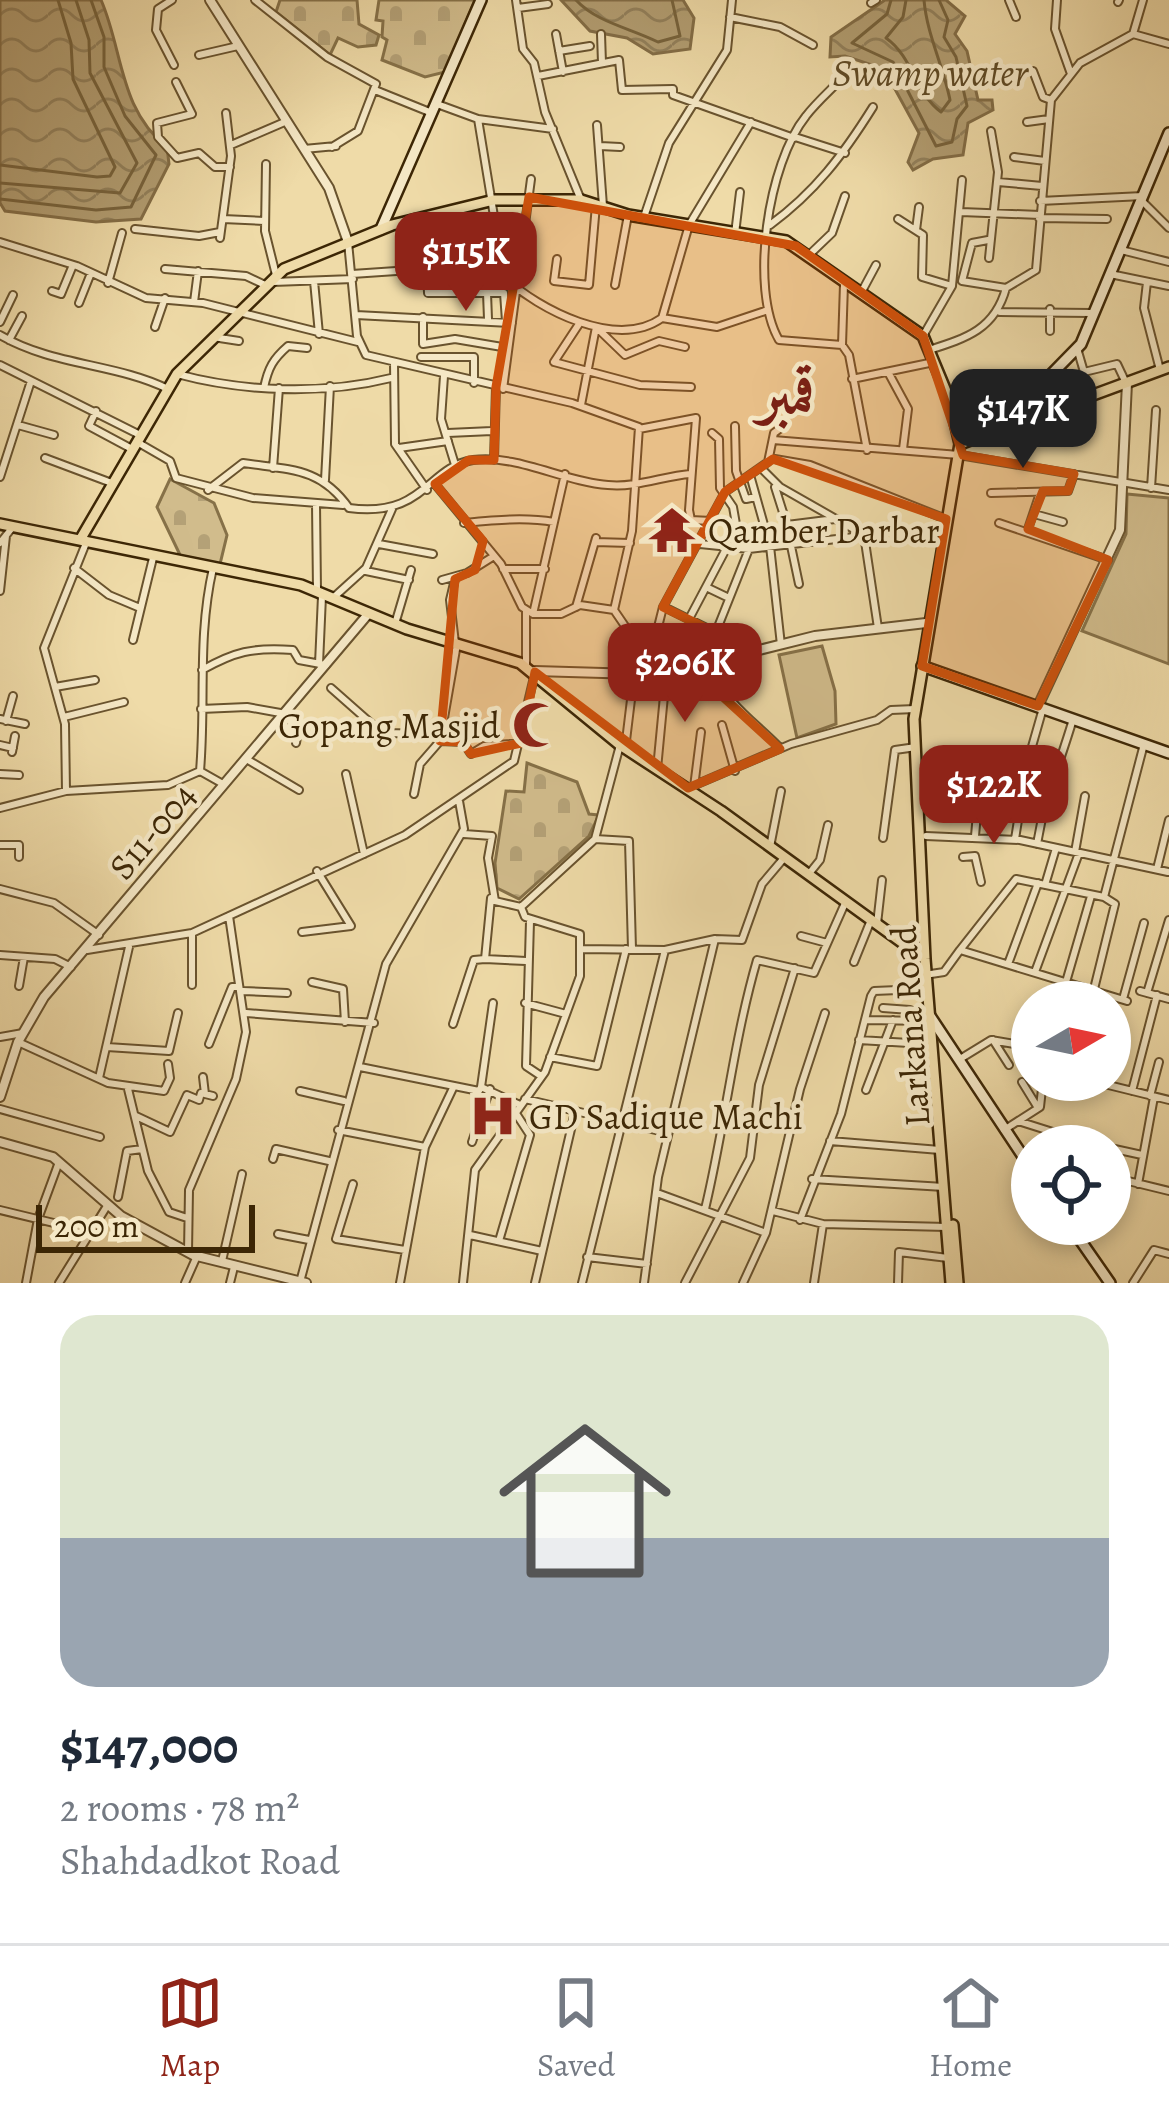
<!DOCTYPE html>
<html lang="en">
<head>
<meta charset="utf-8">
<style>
  :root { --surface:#fff; --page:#f6f6f7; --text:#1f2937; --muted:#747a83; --line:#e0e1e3; --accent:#8f2418 }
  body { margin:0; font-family:Alegreya,Amiri,serif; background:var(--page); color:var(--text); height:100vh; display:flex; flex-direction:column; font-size:45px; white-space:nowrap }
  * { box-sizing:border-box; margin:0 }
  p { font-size:39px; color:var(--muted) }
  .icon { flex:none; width:66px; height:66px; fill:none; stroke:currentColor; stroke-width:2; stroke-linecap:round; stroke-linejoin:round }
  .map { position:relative; height:1283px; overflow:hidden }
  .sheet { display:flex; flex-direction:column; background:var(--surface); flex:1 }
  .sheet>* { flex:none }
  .needle { width:78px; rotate:81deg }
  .buttons { position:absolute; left:1011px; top:981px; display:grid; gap:24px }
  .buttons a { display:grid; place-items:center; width:120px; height:120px; border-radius:50%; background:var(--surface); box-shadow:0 6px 18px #0003; font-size:60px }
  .scale { position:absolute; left:36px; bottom:30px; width:219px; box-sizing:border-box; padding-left:12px; border:6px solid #3c2605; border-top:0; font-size:33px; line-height:42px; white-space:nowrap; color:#3c2605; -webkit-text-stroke:9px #f5e8c6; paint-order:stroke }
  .price { position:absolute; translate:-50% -102px; padding:0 27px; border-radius:24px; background:var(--accent); color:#fff; font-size:39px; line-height:78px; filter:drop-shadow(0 3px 6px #0008) }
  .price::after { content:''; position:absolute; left:50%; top:72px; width:36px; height:27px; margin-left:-18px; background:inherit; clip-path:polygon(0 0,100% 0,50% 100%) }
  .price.active { background:#222; color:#fff }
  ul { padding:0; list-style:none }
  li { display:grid; align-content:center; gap:24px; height:636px; padding:0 60px }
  li span { display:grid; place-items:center; height:372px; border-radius:36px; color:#555 }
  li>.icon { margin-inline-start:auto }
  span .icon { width:216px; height:216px; fill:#fffc; stroke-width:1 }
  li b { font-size:51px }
  .dock { display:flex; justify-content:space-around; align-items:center; height:168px; border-top:3px solid var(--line); background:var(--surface); font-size:33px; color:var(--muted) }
  .dock a { display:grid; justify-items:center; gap:6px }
  .dock .active { color:var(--accent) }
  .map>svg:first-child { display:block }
  .cemetery { fill:url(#cemetery-stones); stroke:#867148; stroke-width:3 }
  .park { fill:#d1bc8c; stroke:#867148; stroke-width:3 }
  .water { fill:url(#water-waves); stroke:#836d46; stroke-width:3 }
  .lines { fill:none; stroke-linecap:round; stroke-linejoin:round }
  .shore { stroke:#77623b; stroke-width:3 }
  .minor-casing { stroke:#69532e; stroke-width:10 }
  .tertiary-casing { stroke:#69532e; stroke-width:12 }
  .secondary-casing { stroke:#3c2605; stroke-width:14 }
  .primary-casing { stroke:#3c2605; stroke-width:14 }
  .minor { stroke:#f5e8c6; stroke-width:6 }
  .tertiary { stroke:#f5e8c6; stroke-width:8 }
  .secondary { stroke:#f5e8c6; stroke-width:9 }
  .primary { stroke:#efdba8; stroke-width:9 }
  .marked { fill:#ce510b; fill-opacity:0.2; stroke:#ce510b; stroke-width:9; stroke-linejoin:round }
  .labels { text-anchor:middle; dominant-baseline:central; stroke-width:9; stroke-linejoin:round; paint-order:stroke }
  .poi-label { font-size:36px; fill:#3c2605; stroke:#f5e8c6; text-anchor:start }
  .street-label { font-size:36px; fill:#3c2605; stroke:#f5e8c6 }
  .water-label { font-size:39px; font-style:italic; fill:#5f4a25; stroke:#f5e8c6 }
  .town-label { font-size:60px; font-weight:bold; fill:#7a1f14; stroke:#f5e8c6 }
</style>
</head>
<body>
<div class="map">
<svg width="1169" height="1283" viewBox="0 0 1169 1283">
  <defs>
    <pattern id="cemetery-stones" width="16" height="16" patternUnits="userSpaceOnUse" patternTransform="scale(3)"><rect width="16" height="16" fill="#d1bc8c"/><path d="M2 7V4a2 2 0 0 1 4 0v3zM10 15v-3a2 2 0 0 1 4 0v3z" fill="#b4a177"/></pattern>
    <pattern id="water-waves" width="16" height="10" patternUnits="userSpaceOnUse" patternTransform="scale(3)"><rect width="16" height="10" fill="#b29d71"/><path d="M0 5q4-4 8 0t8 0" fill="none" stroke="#92805b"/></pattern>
  </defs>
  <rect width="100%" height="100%" fill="#efdba8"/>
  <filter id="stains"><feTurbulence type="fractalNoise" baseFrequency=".00167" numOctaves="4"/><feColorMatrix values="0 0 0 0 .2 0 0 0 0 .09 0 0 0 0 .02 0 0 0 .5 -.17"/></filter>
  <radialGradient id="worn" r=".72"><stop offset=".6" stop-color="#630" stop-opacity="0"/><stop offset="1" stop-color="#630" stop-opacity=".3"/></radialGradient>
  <path class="cemetery" d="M280 0H357L359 24 379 35 376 45 358 47 338 38 330 55 276 12Z
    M379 0H475L445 72 425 77 382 60 387 40 382 37 383 21 376 20Z
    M170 479 214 503 227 535 220 564 182 559 157 507Z
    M527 763 577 782 589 814 599 815 589 836 519 899 497 888 495 863 506 791 524 792Z"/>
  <path class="park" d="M1127 494 1169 498V664L1082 631 1126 534Z
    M822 646 835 691 836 724 797 738 779 655Z"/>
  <path class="water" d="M0 0H101C123 50 119 110 167 147L169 164 141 219 96 222 5 211 0 203Z
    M561 0H683L694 18 690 49 653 54 627 38 590 31Z
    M885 0H946L965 16 955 34 967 51 978 100H992L993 110 968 123 963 155 933 159 913 170 908 162 919 133 884 69 845 56 830 57 831 37Z"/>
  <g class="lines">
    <path class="shore" d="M576 0C596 22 630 28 658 42L680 36 672 0
      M891 0 887 14 852 43 893 62 936 146 952 142 957 119 967 106 956 57 944 37 948 20 939 0
      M906 0 903 17 886 38C913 57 915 93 941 112L950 100C943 65 927 35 924 0
      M0 165 97 177 110 176 115 167 73 79 71 43 58 0
      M0 183 120 193 137 163 90 73 89 40 76 0
      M0 199 96 210 131 207 156 155 125 116 104 67V37L91 0"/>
    <defs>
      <path id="minor" d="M172 0 158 9 156 30 174 65
        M255 0 327 57 376 84 358 131 332 147
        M516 0 523 49 534 63 545 112 581 200
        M1009 0 1016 17
        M1057 0 1055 29 1071 74
        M1118 2 1119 0
        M871 3 876 0
        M518 8 548 4
        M730 17 780 27 813 45
        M556 34 563 72
        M601 34 602 63
        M1133 34 1169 44
        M559 51 590 46
        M199 55 238 46
        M851 68C837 85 819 99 806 116 768 163 749 288 779 340L842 345 849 355 867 450
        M1033 71 1043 97 1051 100
        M538 76 619 60 622 90 673 89V95L794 138
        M176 82 192 114 157 123 158 137 177 158 199 153 215 167H230
        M375 90 432 113
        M437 104 478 119 553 129
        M478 119 504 277C539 310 617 350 662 318L717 327 768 310
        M1027 122 1049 119
        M597 125 603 206
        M795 137 845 153
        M231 145 287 121
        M600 146 620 147
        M304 149 336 146
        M1014 157 1045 161
        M266 164 265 231 276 275
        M998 182 1042 186
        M1141 200 1169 228
        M1040 201 1143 196
        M961 212 1040 215
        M644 217 669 143 727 50 732 0
        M1039 218 1107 219
        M223 219 264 221
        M898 219 923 235 922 277 952 286
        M770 225C815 192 843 155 873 107
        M135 229 199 236 220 232
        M916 230 919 207
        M735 234 740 192
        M220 238 231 156 226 113
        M0 242 77 266 146 298 203 303 358 342
        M348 242 357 336 366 355 572 403 639 427 632 531 614 610 627 629 654 633
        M1121 250 1169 262
        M808 256 832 233 845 196
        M989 258 998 172 991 131
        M557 259 554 281 589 285 596 205
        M165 269 246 276 265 285
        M427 271 428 293H504L506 321
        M352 274 411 270 504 277
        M1110 274 1169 286
        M314 281 319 334
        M962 281 972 243 988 240
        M962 281 1006 288
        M273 282 353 279
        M1147 282 1144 308 1160 370
        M108 283 122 233
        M615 285 628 215
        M52 291 61 294 73 265
        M487 293 488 319
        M861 293 876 265
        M194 302 198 271
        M79 303 91 273
        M1000 312 1092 313
        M356 315 512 323
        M423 317V343
        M662 318 689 225 751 122
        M0 322 13 295
        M579 324 554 362 640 385 691 387
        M155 327 165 298
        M1050 331V309
        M0 335C53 366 115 363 168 389
        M923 336 952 286 962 180
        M213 337 239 341
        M9 340 22 316
        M423 344 455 339 508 348
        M842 345 844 284
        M1077 348 1084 372 1117 364 1126 383
        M929 350C967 338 995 329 1006 288L1036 270 1051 100 1080 63 1133 34 1143 0
        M421 357H474V383
        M394 363 395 444 427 490
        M0 365 138 434
        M888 372 908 409 903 449
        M177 374C244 392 323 395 391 378
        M444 376 441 419 456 468
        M852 379 934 362
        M264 388C268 368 273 359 288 346L307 348
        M503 389 531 179
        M581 405 596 327 625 355 659 341 685 347
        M96 411 89 426 130 448
        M18 425 54 435
        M735 426 736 471 746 499 756 497
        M639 429 696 418 689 510 691 520 711 521
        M448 433 492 431
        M712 433 719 439 720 488 733 507 740 547
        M773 440 959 455 1169 490
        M137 442 170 461 176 478 253 498 343 505
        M399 448 448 441
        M45 458 109 482
        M769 458 810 465 946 519
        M494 460 496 387
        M273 468 279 388
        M761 468 780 487 864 535 878 628
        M750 475 770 546 781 645
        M0 477 30 384
        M325 480 330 386
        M435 484 501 564 522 607 533 614H561L580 605 614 610
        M775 487 787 525 835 519
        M1151 488 1156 410
        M208 490 243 463C290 470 320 467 349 508 425 518 427 467 473 460 517 454 564 482 608 485 635 488 664 476 690 474
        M991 493 1068 491 1074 474
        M316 504 317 590
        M1034 514 1063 522
        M464 523C495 520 525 517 554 522
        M999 523 1108 560
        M1028 529 1040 493
        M595 542 630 543
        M0 543 12 528
        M379 544 433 554
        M700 544 749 549 863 536
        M791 546 799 584
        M74 568 109 595 140 608
        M503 569H545
        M366 571 409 580
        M442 580 467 573 494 556
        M706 587 729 598
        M0 591 6 536
        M334 597 366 568 392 509
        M576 607 596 538
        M664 607 739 644 749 655
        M526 610V666
        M533 614 565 474
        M689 619 726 549
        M395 624 411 570
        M133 640 153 558
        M455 643 450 600 455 579
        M319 664 322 596
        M202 670C234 652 252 647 293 650L299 660 326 665
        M713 671C727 705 755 722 780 748
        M646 675 663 607 725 492 768 462 774 433 786 424
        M698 677 749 549
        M55 687 95 680
        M331 688 382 733 440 734
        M201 709 247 707 286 714
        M64 717 124 702
        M283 717 299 726 296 743
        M0 719 25 724
        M6 721 13 696
        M722 725 735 771
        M440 741 463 742 471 754 484 746 521 743
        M0 745 13 748
        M625 749 634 675
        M12 752 15 736
        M248 760 299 790
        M657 769 666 675
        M200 771C206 701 197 638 213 568
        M200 771 223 784
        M0 774 19 775
        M346 774 364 854
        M694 787 701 732
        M688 788 791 744 877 720 891 710 915 709
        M66 791 65 724 44 648 86 543
        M414 794 420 764 440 741 457 644
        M0 808 66 791 168 785 200 771
        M945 811 977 814
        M464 834 492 836 488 858 495 901 521 907 595 839 620 745
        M926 836 1020 840 1168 872
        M975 836 982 757
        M883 838 895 750 916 747
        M595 839 629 841 632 949
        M1015 839 1027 764 1043 708
        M1037 844C1045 795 1059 767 1073 719
        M0 845H19V857
        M770 847 781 791
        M1075 852 1085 796
        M963 857 975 856 981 882
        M1157 869 1169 820
        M808 875 820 860 828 825
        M1045 885 1056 848
        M0 889 54 903 99 935
        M1104 897 1144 744
        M530 921 526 1066 541 1076
        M877 924 882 880
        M302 932 351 926 317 871
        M801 936 827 943
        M580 949 665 950 715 939 742 940 762 884 784 858
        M87 950 192 933 405 835 514 761 534 677
        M960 950 1016 879 1104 897 1115 904 1094 989
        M0 955 55 959 71 967
        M485 959 526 961
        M854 962 871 920
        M1008 964 1038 883
        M1035 972 1079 853
        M931 974 944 972 960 950 1127 1001
        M312 982 343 989 345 1022
        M1066 982 1091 896
        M192 985V933
        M19 986 24 957
        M243 991 287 993
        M1140 991 1169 999
        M1147 993 1169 920
        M1123 999 1144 923
        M525 1003 566 1014
        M883 1008 910 1010 911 1021
        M246 1013 374 1023
        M865 1020 930 1021
        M453 1024 474 960 485 959 491 898
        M0 1037 23 1033
        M859 1040 909 1043
        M993 1040 1009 1065
        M18 1042 108 1083 164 1091 170 1078 168 1064
        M209 1044 232 987H239
        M107 1047 169 1051 178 1013
        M550 1057 597 1066 626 949
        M960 1059 991 1040 1032 1047
        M360 1067 479 1091 481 1087 520 1105
        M203 1077 205 1094
        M99 1078 129 947
        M1088 1080 1169 1100
        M1022 1082 1038 1108
        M481 1087 493 1003
        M128 1089 148 1171 169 1212 187 1218
        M866 1090 893 1020
        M300 1091 344 1101
        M1132 1091 1157 995
        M1150 1096 1159 1062
        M525 1099 668 1133
        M0 1109 100 1137
        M136 1116 170 1132 187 1095 199 1100 201 1093 213 1096
        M1018 1121 1097 1146
        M338 1130 425 1147 400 1283
        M1004 1130 1040 1107 1043 1080
        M830 1141 940 1150
        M472 1142 490 1089
        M425 1147 454 1086
        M1110 1148 1142 1155
        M273 1159 276 1149 329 1161
        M1110 1169 1120 1179 1169 1191
        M812 1179 944 1187
        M353 1184 336 1239 405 1250
        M1138 1184 1154 1097
        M657 1193 766 1233
        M118 1197 127 1151 142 1149
        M705 1209C725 1126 733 1043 757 960L814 973 846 901
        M0 1210 91 1232
        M773 1211 823 1224 947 1227
        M800 1220 841 1114 871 996 874 991 898 990
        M278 1234 309 1240
        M470 1235 542 1251
        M499 1241 530 1135 515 1112
        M188 1252 189 1190 236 1079 246 1032 229 916
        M587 1257 647 1264
        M222 1261 242 1174
        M300 1282 386 964 464 829 459 801
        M26 1283 38 1219 59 1162
        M59 1283 107 1206
        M185 1283 197 1256
        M230 1283 234 1267
        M463 1283 475 1170 545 1072 580 976V934L525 917 521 907
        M535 1283 575 1112
        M582 1283 665 950
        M644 1283 658 1177 715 939
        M685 1283 750 1158 759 1085 795 968
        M743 1283 766 1233 800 1089 825 1013
        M814 1283 823 1224
        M898 1283 899 1252 948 1258
        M1133 1283 1154 1250 1169 1254"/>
      <path id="tertiary" d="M210 0 329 188 348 242
        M535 671 705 676 759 650 815 636 926 623
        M1038 706 1120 530 1127 383
        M0 1097 18 1042 44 997 369 613
        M0 1142 53 1157 121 1216 193 1255 306 1283"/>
      <path id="secondary" d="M381 229 481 0
        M997 430 1081 344 1169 133
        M922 666 1169 753
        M930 1016 1032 1170
        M1069 1224 1110 1283"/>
      <path id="primary" d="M960 444 1169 367
        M0 524 301 585 407 629 520 663 620 745 721 811 925 959
        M80 540 177 374 284 269 392 225 494 200H581L628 215 786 241 923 336 950 401 960 444 914 719 925 959 951 1283
        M953 1225 958 1283"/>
    </defs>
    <use href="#minor" class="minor-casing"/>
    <use href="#tertiary" class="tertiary-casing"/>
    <use href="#secondary" class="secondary-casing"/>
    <use href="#primary" class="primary-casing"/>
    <use href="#minor" class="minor"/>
    <use href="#tertiary" class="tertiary"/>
    <use href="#secondary" class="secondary"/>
    <use href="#primary" class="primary"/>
  </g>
  <path class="marked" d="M529 197 796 246 923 336 963 455 1074 474 1068 491H1043L1028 529 1108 560 1038 706 922 666 946 519 773 459 725 492 663 607 714 632 706 653 723 697 780 749 688 788 535 672 521 743 471 754 463 742 440 741 455 579 475 570 483 541 435 484 469 460H494L496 387Z"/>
  <defs>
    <symbol id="temple-bare" viewBox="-9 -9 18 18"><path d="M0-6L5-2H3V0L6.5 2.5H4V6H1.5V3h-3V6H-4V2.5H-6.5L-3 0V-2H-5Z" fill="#8f2418" stroke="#f5e8c6" stroke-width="2.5" paint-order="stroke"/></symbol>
    <symbol id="mosque-bare" viewBox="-9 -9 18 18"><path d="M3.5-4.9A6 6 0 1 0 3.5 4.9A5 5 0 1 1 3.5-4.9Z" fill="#8f2418" stroke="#f5e8c6" stroke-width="2.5" paint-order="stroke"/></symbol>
    <symbol id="hospital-bare" viewBox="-9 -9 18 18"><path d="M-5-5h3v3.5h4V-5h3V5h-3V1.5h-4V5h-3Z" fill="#8f2418" stroke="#f5e8c6" stroke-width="2.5" paint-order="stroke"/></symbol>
  </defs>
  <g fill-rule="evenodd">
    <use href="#temple-bare" x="639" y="497" width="66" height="66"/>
    <use href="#mosque-bare" x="503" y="692" width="66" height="66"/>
    <use href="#hospital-bare" x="460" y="1083" width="66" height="66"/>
  </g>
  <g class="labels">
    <g class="poi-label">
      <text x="708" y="530">Qamber Darbar</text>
      <text x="500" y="725" text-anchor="end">Gopang Masjid</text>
      <text x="529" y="1116">GD Sadique Machi</text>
    </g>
    <g class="street-label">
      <text transform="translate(152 831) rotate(-50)">S11-004</text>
      <text transform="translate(910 1026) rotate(-94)">Larkana Road</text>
    </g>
    <g class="water-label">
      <text x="930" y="72">Swamp water</text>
    </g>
    <g class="town-label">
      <text x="786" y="393">قمبر</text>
    </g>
  </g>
  <rect width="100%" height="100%" filter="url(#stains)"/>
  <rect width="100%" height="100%" fill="url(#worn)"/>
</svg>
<div class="buttons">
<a><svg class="needle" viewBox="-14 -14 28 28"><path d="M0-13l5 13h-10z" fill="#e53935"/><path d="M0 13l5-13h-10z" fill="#747a83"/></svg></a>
<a><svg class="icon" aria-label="locate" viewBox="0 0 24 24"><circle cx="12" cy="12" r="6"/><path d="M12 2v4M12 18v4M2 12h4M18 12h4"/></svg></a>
</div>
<div class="scale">200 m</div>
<b class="price" style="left:466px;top:314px">$115K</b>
<b class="price active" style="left:1023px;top:471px">$147K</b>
<b class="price" style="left:685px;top:725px">$206K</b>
<b class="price" style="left:994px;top:847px">$122K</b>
</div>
<section class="sheet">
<ul>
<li><span style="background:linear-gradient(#dfe7d0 60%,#9aa5b1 0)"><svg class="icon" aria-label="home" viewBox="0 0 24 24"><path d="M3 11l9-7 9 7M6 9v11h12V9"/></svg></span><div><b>$147,000</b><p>2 rooms · 78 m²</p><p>Shahdadkot Road</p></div></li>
</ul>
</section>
<nav class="dock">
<a class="active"><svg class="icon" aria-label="map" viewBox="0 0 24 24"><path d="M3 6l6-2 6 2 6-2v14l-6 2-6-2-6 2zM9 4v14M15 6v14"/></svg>Map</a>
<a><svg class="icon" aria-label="saved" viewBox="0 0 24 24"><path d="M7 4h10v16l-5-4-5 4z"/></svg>Saved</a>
<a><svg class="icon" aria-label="home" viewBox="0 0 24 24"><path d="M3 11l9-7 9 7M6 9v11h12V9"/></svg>Home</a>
</nav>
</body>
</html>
